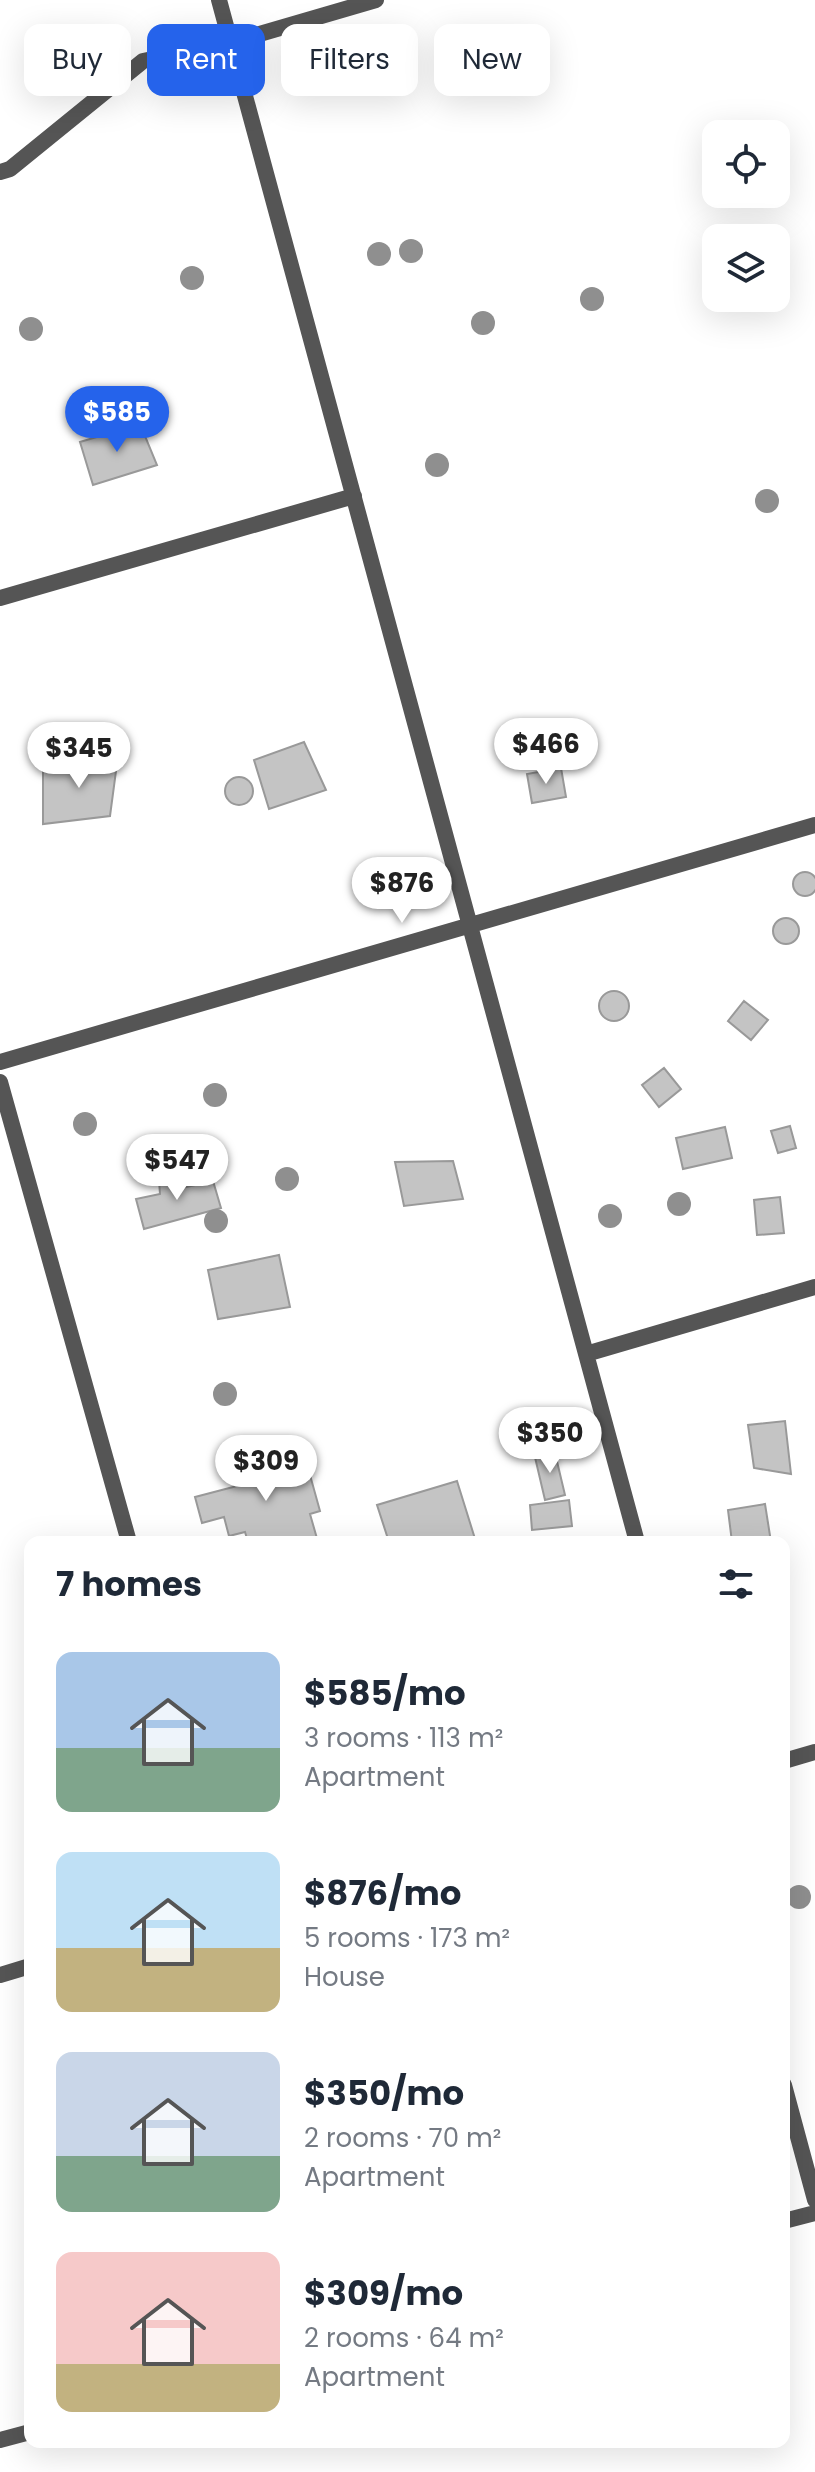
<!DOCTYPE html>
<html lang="en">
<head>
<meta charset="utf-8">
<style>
  :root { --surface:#fff; --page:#f2f2f3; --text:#1f2937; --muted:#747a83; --accent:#2563eb }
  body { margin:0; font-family:Poppins,sans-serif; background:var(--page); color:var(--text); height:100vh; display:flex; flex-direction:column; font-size:30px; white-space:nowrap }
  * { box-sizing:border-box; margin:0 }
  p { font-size:26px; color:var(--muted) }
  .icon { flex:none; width:44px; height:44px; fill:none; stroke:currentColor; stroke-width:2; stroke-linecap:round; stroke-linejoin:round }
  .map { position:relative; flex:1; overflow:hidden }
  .side { position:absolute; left:24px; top:1536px; width:766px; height:912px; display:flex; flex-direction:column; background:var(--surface); border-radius:16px; box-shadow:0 8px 32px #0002 }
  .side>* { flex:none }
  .top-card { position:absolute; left:24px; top:24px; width:768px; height:72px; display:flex; gap:16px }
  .tools { position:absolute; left:702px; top:120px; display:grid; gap:16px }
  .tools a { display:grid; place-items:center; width:88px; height:88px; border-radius:16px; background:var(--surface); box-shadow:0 8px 32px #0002; font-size:40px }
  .price { position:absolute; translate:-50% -68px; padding:0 18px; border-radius:28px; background:#fff; color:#222; font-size:26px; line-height:52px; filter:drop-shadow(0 2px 4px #0008) }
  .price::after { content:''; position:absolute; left:50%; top:48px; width:24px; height:18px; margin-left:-12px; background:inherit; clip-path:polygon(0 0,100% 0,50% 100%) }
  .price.selected { background:var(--accent); color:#fff }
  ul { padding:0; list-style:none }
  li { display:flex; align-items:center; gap:24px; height:200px; padding:0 32px }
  li span { display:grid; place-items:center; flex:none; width:224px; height:160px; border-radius:16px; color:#555 }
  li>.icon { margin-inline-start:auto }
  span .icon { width:96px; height:96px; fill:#fffc; stroke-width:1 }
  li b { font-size:34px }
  h2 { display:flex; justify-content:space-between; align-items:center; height:96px; padding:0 32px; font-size:34px }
  .chip { padding:0 28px; border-radius:16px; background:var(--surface); box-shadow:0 8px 32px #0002; font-size:28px; line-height:72px }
  .chip.selected { background:var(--accent); color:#fff }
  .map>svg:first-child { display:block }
  .building { fill:#c4c4c4; stroke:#999; stroke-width:2 }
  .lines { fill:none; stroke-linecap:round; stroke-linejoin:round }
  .street { stroke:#555; stroke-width:16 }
  .tree { fill:#8f8f8f }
</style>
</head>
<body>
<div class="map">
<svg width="815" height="2472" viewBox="0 0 815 2472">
  <rect width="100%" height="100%" fill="#fff"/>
  <path class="building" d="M140 424 157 465 93 485 80 442Z
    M304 742 326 790 269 809 254 760Z
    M118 756 110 816 43 824V767Z
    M561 768 566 797 532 803 527 774Z
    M225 791a14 14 0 1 1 28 0a14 14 0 1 1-28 0Z
    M793 884a12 12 0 1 1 24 0a12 12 0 1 1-24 0Z
    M773 931a13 13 0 1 1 26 0a13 13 0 1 1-26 0Z
    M599 1006a15 15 0 1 1 30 0a15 15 0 1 1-30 0Z
    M744 1001 768 1020 751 1040 728 1021Z
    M664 1068 681 1089 659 1107 642 1085Z
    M790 1126 796 1148 778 1153 771 1131Z
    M725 1127 732 1158 683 1169 676 1138Z
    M453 1161 463 1199 404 1206 395 1162Z
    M180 1175 186 1187 213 1181 221 1208 144 1229 136 1199 160 1194 159 1181Z
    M780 1197 784 1233 757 1235 754 1200Z
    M279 1255 290 1307 218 1319 208 1270Z
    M785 1421 791 1474 754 1468 748 1425Z
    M534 1453H555L565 1495 545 1500Z
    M305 1457 320 1511 310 1514 318 1542H248L245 1532 229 1536 224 1517 202 1523 195 1497 237 1486 232 1468 259 1460 265 1468Z
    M457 1481 476 1542H389L377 1505Z
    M569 1500 572 1526 532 1530 530 1505Z
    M765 1504 771 1542H732L728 1510Z"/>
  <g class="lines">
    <path class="street" d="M219 0 637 1542
      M0 172 10 169 143 61 232 42 376 0
      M0 598 354 496
      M0 1062 815 825
      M0 1082 129 1542
      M586 1354 815 1287
      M784 1761 815 1752
      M0 1975 30 1966
      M784 2085 815 2200
      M784 2221 815 2213
      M0 2440 30 2432"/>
  </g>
  <g class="tree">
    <circle cx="391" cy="54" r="12"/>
    <circle cx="411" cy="251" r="12"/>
    <circle cx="379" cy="254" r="12"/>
    <circle cx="192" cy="278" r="12"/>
    <circle cx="592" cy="299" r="12"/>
    <circle cx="483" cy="323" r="12"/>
    <circle cx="31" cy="329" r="12"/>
    <circle cx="437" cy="465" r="12"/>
    <circle cx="767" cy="501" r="12"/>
    <circle cx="215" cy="1095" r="12"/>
    <circle cx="85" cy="1124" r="12"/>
    <circle cx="287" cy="1179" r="12"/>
    <circle cx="679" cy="1204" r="12"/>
    <circle cx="610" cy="1216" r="12"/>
    <circle cx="216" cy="1221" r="12"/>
    <circle cx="225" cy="1394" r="12"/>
    <circle cx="799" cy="1897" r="12"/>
  </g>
</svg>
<div class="tools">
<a><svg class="icon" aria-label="locate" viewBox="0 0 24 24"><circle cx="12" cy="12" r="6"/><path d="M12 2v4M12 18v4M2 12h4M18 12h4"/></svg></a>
<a><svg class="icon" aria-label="layers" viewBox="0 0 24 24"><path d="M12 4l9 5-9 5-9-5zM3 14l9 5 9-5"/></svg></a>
</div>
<b class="price selected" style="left:117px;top:454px">$585</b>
<b class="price" style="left:546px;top:786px">$466</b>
<b class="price" style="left:79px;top:790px">$345</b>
<b class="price" style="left:402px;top:925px">$876</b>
<b class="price" style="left:177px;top:1202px">$547</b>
<b class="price" style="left:550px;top:1475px">$350</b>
<b class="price" style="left:266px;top:1503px">$309</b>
<div class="top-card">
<a class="chip">Buy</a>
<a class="chip selected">Rent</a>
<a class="chip">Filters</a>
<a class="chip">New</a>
</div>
<section class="side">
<h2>7 homes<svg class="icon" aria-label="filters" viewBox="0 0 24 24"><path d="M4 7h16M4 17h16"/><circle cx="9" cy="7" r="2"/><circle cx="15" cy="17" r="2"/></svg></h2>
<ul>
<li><span style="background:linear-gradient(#a9c7e8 60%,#7fa58c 0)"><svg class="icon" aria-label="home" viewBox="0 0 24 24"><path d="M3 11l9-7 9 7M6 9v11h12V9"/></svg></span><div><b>$585/mo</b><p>3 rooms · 113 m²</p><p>Apartment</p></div></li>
<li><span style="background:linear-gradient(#bfe0f5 60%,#c2b280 0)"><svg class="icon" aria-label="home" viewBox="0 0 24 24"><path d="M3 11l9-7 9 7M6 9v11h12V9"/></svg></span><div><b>$876/mo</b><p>5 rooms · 173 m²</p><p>House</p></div></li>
<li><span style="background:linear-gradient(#c9d6e8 65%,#7fa58c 0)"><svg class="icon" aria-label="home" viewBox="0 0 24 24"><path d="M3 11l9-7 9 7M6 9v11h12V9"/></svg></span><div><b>$350/mo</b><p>2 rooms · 70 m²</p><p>Apartment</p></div></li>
<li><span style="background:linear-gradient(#f6c9c9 70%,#c2b280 0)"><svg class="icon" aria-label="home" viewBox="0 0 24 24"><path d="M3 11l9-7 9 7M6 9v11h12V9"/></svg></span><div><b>$309/mo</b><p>2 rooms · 64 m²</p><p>Apartment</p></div></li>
</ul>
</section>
</div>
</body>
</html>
